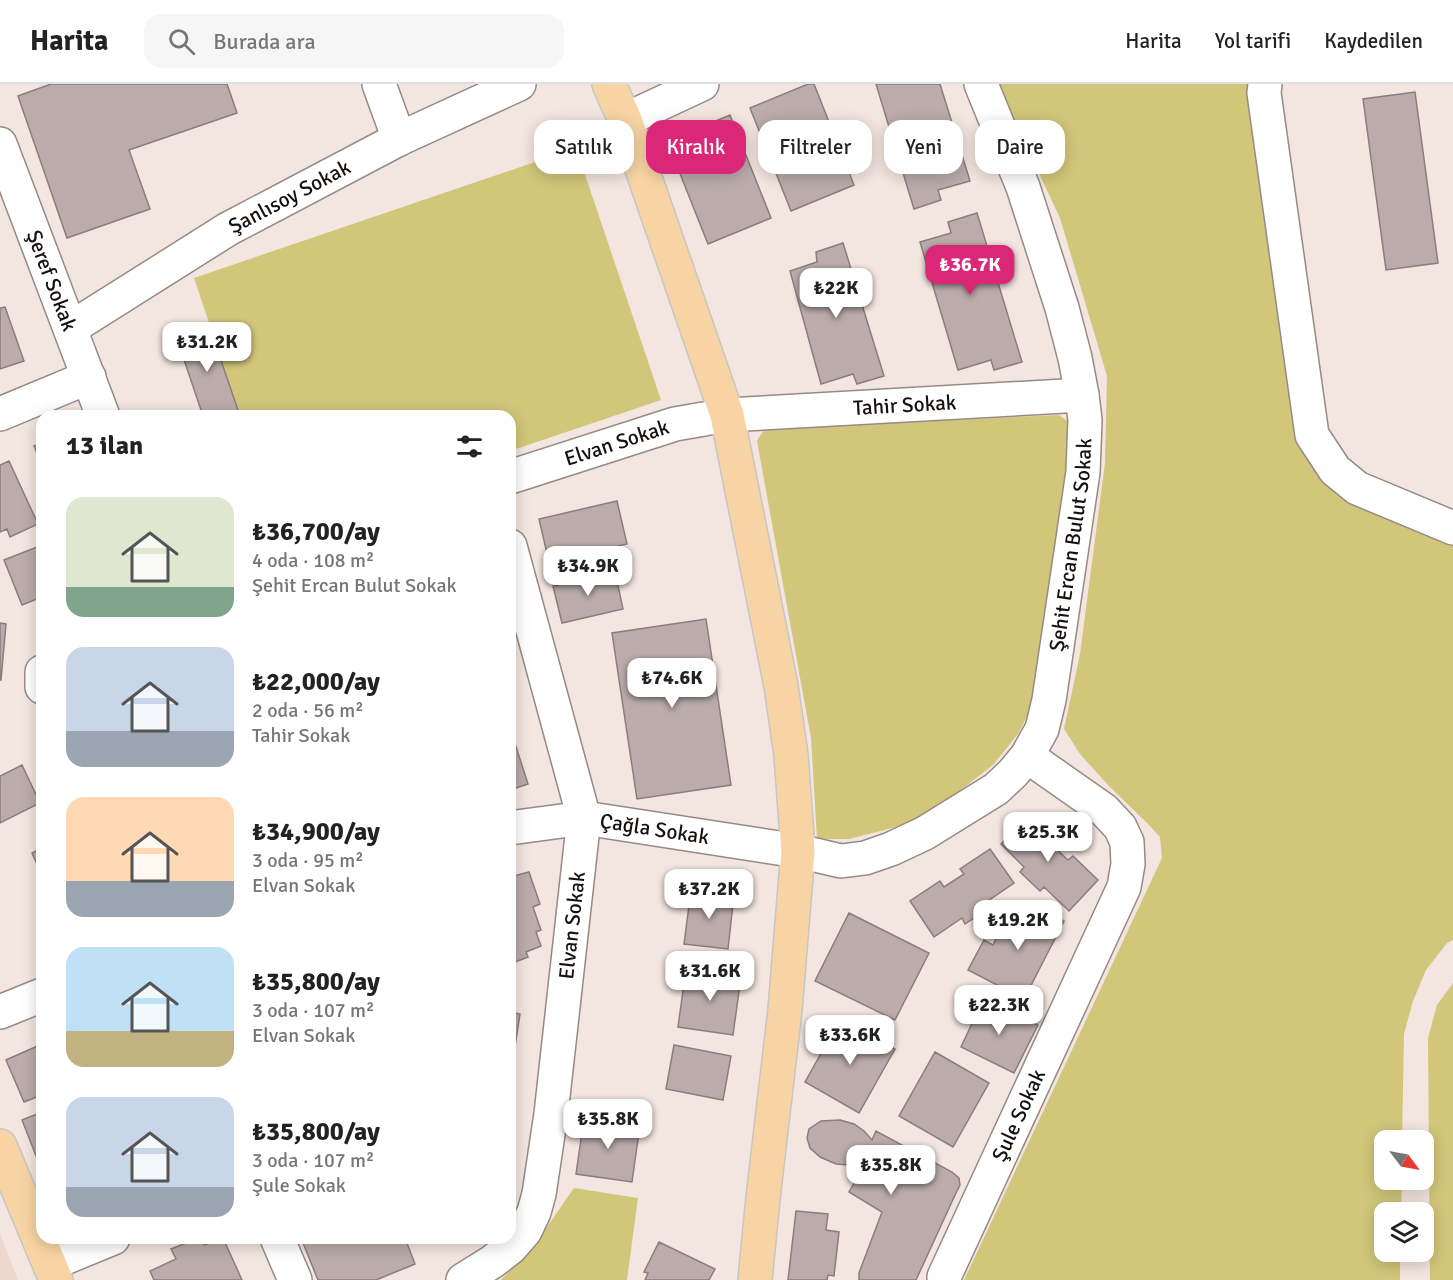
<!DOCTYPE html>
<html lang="tr">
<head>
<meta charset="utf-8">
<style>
  :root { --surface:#fff; --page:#f6f6f6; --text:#222; --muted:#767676; --line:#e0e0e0; --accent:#db2777 }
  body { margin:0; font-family:Signika,sans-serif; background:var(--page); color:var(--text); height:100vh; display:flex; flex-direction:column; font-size:22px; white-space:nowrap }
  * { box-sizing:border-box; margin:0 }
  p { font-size:20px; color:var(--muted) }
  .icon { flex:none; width:33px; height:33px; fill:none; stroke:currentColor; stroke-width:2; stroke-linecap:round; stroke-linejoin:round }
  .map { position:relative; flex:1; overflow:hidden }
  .side { position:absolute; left:36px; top:326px; width:480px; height:834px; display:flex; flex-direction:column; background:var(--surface); border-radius:18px; box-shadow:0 3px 15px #0003 }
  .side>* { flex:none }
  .top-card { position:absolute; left:534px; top:36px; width:570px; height:54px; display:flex; gap:12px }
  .needle { width:39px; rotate:122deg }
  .buttons { position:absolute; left:1374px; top:1046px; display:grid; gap:12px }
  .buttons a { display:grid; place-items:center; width:60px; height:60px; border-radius:12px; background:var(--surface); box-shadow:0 3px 15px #0003; font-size:30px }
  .price { position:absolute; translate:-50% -51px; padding:0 14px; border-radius:12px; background:#fff; color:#222; font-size:20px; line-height:39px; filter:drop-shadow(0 2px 3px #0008) }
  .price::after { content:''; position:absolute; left:50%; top:36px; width:18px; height:14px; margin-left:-9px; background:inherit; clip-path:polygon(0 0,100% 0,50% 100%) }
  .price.selected { background:var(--accent); color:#fff }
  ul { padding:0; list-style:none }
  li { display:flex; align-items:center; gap:18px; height:150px; padding:0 30px }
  li span { display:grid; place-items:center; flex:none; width:168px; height:120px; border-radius:18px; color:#555 }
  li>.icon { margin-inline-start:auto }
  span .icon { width:72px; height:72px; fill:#fffc; stroke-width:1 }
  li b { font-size:26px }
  h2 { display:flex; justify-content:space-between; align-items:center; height:72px; padding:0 30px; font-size:26px }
  .chip { padding:0 21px; border-radius:18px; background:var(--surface); box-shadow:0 3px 15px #0003; font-size:21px; line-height:54px }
  .chip.selected { background:var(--accent); color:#fff }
  header { display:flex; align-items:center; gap:36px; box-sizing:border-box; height:84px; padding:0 30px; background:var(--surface); border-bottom:2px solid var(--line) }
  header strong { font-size:28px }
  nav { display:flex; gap:33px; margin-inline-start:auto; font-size:21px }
  .search { width:420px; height:54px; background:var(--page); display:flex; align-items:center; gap:15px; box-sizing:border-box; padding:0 21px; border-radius:18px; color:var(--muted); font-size:22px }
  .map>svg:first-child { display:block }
  .built { fill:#eed7ce }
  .green { fill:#d2c67a }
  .building { fill:#bbabab; stroke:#8b7d7d; stroke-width:1.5 }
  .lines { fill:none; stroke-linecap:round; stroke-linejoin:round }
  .minor-casing { stroke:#978a84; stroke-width:36 }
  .major-casing { stroke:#c7c6c5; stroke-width:36 }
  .minor { stroke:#fff; stroke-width:33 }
  .major { stroke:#f8d4a4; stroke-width:33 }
  .labels { text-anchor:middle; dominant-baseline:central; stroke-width:6; stroke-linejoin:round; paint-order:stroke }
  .street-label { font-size:21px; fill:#16110f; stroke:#fef3ee }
</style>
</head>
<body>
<header>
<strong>Harita</strong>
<div class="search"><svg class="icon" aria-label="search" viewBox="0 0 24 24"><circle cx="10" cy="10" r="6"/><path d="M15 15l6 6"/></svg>Burada ara</div>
<nav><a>Harita</a><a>Yol tarifi</a><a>Kaydedilen</a></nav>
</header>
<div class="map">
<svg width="1453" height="1196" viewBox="0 0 1453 1196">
  <rect width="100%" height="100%" fill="#f3e5df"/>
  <path class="built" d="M0 1149 18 1196H0Z"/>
  <path class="green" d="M997 0H1250L1296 347 1306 375 1323 395 1348 410 1453 461V856L1447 859 1426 886 1413 917 1404 950 1402 1056H1384V1095H1402L1401 1128H1384V1167H1400V1196H964L1162 774 1160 753 1147 739 1109 702 1080 670 1064 645 1080 570 1105 379 1107 292 1060 134Z
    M576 64 661 316 510 367V332L240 331 194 194Z
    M1059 331 1069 338 1072 360 1037 613 1018 650 993 681 949 715 904 741 849 755H817L811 654 757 357 764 345Z
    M1453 899V1196H1430L1428 954 1437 921Z
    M574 1104 638 1114 627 1196H501L535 1160Z"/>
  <path class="building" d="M51 0H227L237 29 129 66 150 125 67 154 18 12Z
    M808 0H814L854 101 791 127 750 24Z
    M876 0H940L970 97 938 106 941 116 914 125Z
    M1415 8 1438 179 1386 186 1363 15Z
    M730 31 771 134 708 160 667 57Z
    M977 129 1022 278 994 286 991 276 958 286 920 158 951 149 948 138Z
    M843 159 884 292 857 300 853 290 821 300 790 187 817 178 816 168Z
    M5 223 24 277 0 285V224Z
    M209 241 240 332H203L176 252Z
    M42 359V381L34 362Z
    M9 377 38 440 10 453 7 445 0 448V381Z
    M617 417 627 460 549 478 539 435Z
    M42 461V513L22 521 4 476Z
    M615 488 623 525 562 539 553 502Z
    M706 535 731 701 637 715 612 549Z
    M0 539 6 540 1 596H0Z
    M510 644 528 700 510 706Z
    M22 681 40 719 0 739V692Z
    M1030 729 1056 754 1051 760 1068 776 1073 772 1098 796 1069 827 1044 803 1040 807 1020 788 1024 783 1001 760Z
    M42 764V791L32 769Z
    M990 765 1014 799 985 819 989 824 965 840 962 834 934 853 910 817 940 797 944 803 964 790 960 785Z
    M529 788 540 820 533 823 541 846 536 848 541 862 526 868 528 873 510 880V793Z
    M691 806 734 811 728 865 684 860Z
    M1026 817 1064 837 1024 915 968 886 984 856 993 861 1005 836 1014 841Z
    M849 829 929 869 895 936 815 897Z
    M686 885 741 893 733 951 678 943Z
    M984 914 1038 941 1014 989 961 963Z
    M510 928 520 930 510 995Z
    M841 934 895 965 859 1029 805 998Z
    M42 960V1011L24 1018 6 976Z
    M674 961 731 972 723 1016 666 1005Z
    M935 968 989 999 953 1063 899 1032Z
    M42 1028V1087L22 1036Z
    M584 1034 640 1041 632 1098 576 1090Z
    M840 1036 854 1040 864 1047 872 1056 876 1047 952 1088 959 1094 960 1101 956 1109 916 1196H859V1189L882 1128 849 1108 864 1082 836 1080 820 1073 810 1064 807 1054 809 1045 821 1037Z
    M796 1127 828 1130 826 1146 839 1148 834 1192 828 1191 827 1196H788Z
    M199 1154H201L204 1161 223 1154 242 1196H154L150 1187 176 1175 171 1165Z
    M301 1154H405L415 1180 376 1196H318Z
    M659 1158 715 1185 709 1196H645L648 1189 644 1188Z"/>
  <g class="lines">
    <defs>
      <g id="minor">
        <path d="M379 0 399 55"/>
        <path d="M1265 0 1264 9 1312 351 1335 386 1357 404 1453 444"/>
        <path d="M625 36 702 0"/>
        <path id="s1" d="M0 60 103 332"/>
        <path id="s2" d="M71 244 228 145 399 55 519 0"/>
        <path d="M0 330 89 293"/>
        <path id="s3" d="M510 393 675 340 727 331 1082 311"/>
        <path d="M42 588V603"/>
        <path id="s4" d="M510 744 584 734 798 767 841 777 865 774 891 765 925 749 996 705 1013 689 1027 672 1042 645 1049 616 1083 388 1085 336 1082 311 1075 274 1062 224 1023 103 981 0"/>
        <path d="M0 928 42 911"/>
        <path d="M277 1154 295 1196"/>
        <path d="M50 1180 113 1154"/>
        <path id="s5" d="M944 1193 1124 803 1128 780 1127 758 1120 743 1104 726 1027 672"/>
        <path id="s6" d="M463 1196 492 1178 510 1164 525 1147 534 1128 539 1110 551 1030 584 734 510 462"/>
      </g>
      <path id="major" d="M609 0 625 36 727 331 781 602 791 671 798 767 785 926 763 1114 755 1196
        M0 1062 56 1196"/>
    </defs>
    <use href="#minor" class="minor-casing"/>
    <use href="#major" class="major-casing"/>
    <use href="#minor" class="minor"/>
    <use href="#major" class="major"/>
  </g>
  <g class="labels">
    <g class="street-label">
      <text stroke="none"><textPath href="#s2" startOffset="255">Şanlısoy Sokak</textPath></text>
      <text stroke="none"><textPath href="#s1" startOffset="146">Şeref Sokak</textPath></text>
      <text stroke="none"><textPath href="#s3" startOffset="404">Tahir Sokak</textPath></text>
      <text stroke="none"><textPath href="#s3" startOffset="112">Elvan Sokak</textPath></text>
      <text stroke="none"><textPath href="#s4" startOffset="771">Şehit Ercan Bulut Sokak</textPath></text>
      <text stroke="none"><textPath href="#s4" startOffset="146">Çağla Sokak</textPath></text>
      <text stroke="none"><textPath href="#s6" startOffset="390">Elvan Sokak</textPath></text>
      <text stroke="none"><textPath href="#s5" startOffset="178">Şule Sokak</textPath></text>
    </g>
  </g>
</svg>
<div class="buttons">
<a><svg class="needle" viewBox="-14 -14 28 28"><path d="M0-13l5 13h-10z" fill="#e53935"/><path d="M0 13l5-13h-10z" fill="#767676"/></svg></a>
<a><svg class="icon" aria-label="layers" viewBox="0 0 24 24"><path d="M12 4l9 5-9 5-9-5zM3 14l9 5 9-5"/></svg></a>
</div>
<b class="price selected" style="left:970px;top:212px">₺36.7K</b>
<b class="price" style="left:836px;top:235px">₺22K</b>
<b class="price" style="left:207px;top:289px">₺31.2K</b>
<b class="price" style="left:588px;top:513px">₺34.9K</b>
<b class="price" style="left:672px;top:625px">₺74.6K</b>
<b class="price" style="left:1048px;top:779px">₺25.3K</b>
<b class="price" style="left:709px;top:836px">₺37.2K</b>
<b class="price" style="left:1018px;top:867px">₺19.2K</b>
<b class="price" style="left:710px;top:918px">₺31.6K</b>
<b class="price" style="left:999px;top:952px">₺22.3K</b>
<b class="price" style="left:850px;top:982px">₺33.6K</b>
<b class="price" style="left:608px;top:1066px">₺35.8K</b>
<b class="price" style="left:891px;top:1112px">₺35.8K</b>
<div class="top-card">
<a class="chip">Satılık</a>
<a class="chip selected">Kiralık</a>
<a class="chip">Filtreler</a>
<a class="chip">Yeni</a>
<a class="chip">Daire</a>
</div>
<section class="side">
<h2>13 ilan<svg class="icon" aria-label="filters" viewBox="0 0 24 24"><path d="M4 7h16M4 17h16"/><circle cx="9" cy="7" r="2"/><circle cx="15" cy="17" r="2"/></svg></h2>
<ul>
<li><span style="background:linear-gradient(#dfe7d0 75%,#7fa58c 0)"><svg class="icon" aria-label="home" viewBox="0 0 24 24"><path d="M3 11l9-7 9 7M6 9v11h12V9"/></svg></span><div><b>₺36,700/ay</b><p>4 oda · 108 m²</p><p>Şehit Ercan Bulut Sokak</p></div></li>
<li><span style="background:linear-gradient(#c9d6e8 70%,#9aa5b1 0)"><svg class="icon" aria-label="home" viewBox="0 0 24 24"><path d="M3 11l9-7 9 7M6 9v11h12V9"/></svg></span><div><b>₺22,000/ay</b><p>2 oda · 56 m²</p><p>Tahir Sokak</p></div></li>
<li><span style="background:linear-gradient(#ffd9b3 70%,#9aa5b1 0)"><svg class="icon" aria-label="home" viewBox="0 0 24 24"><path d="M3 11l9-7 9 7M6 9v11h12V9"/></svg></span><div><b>₺34,900/ay</b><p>3 oda · 95 m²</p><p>Elvan Sokak</p></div></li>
<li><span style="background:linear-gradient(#bfe0f5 70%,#c2b280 0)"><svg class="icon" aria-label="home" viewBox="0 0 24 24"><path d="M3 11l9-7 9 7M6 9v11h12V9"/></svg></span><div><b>₺35,800/ay</b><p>3 oda · 107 m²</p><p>Elvan Sokak</p></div></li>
<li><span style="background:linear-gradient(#c9d6e8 75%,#9aa5b1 0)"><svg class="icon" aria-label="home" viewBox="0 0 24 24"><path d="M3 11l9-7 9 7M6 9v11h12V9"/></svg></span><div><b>₺35,800/ay</b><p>3 oda · 107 m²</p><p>Şule Sokak</p></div></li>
</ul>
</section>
</div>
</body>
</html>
